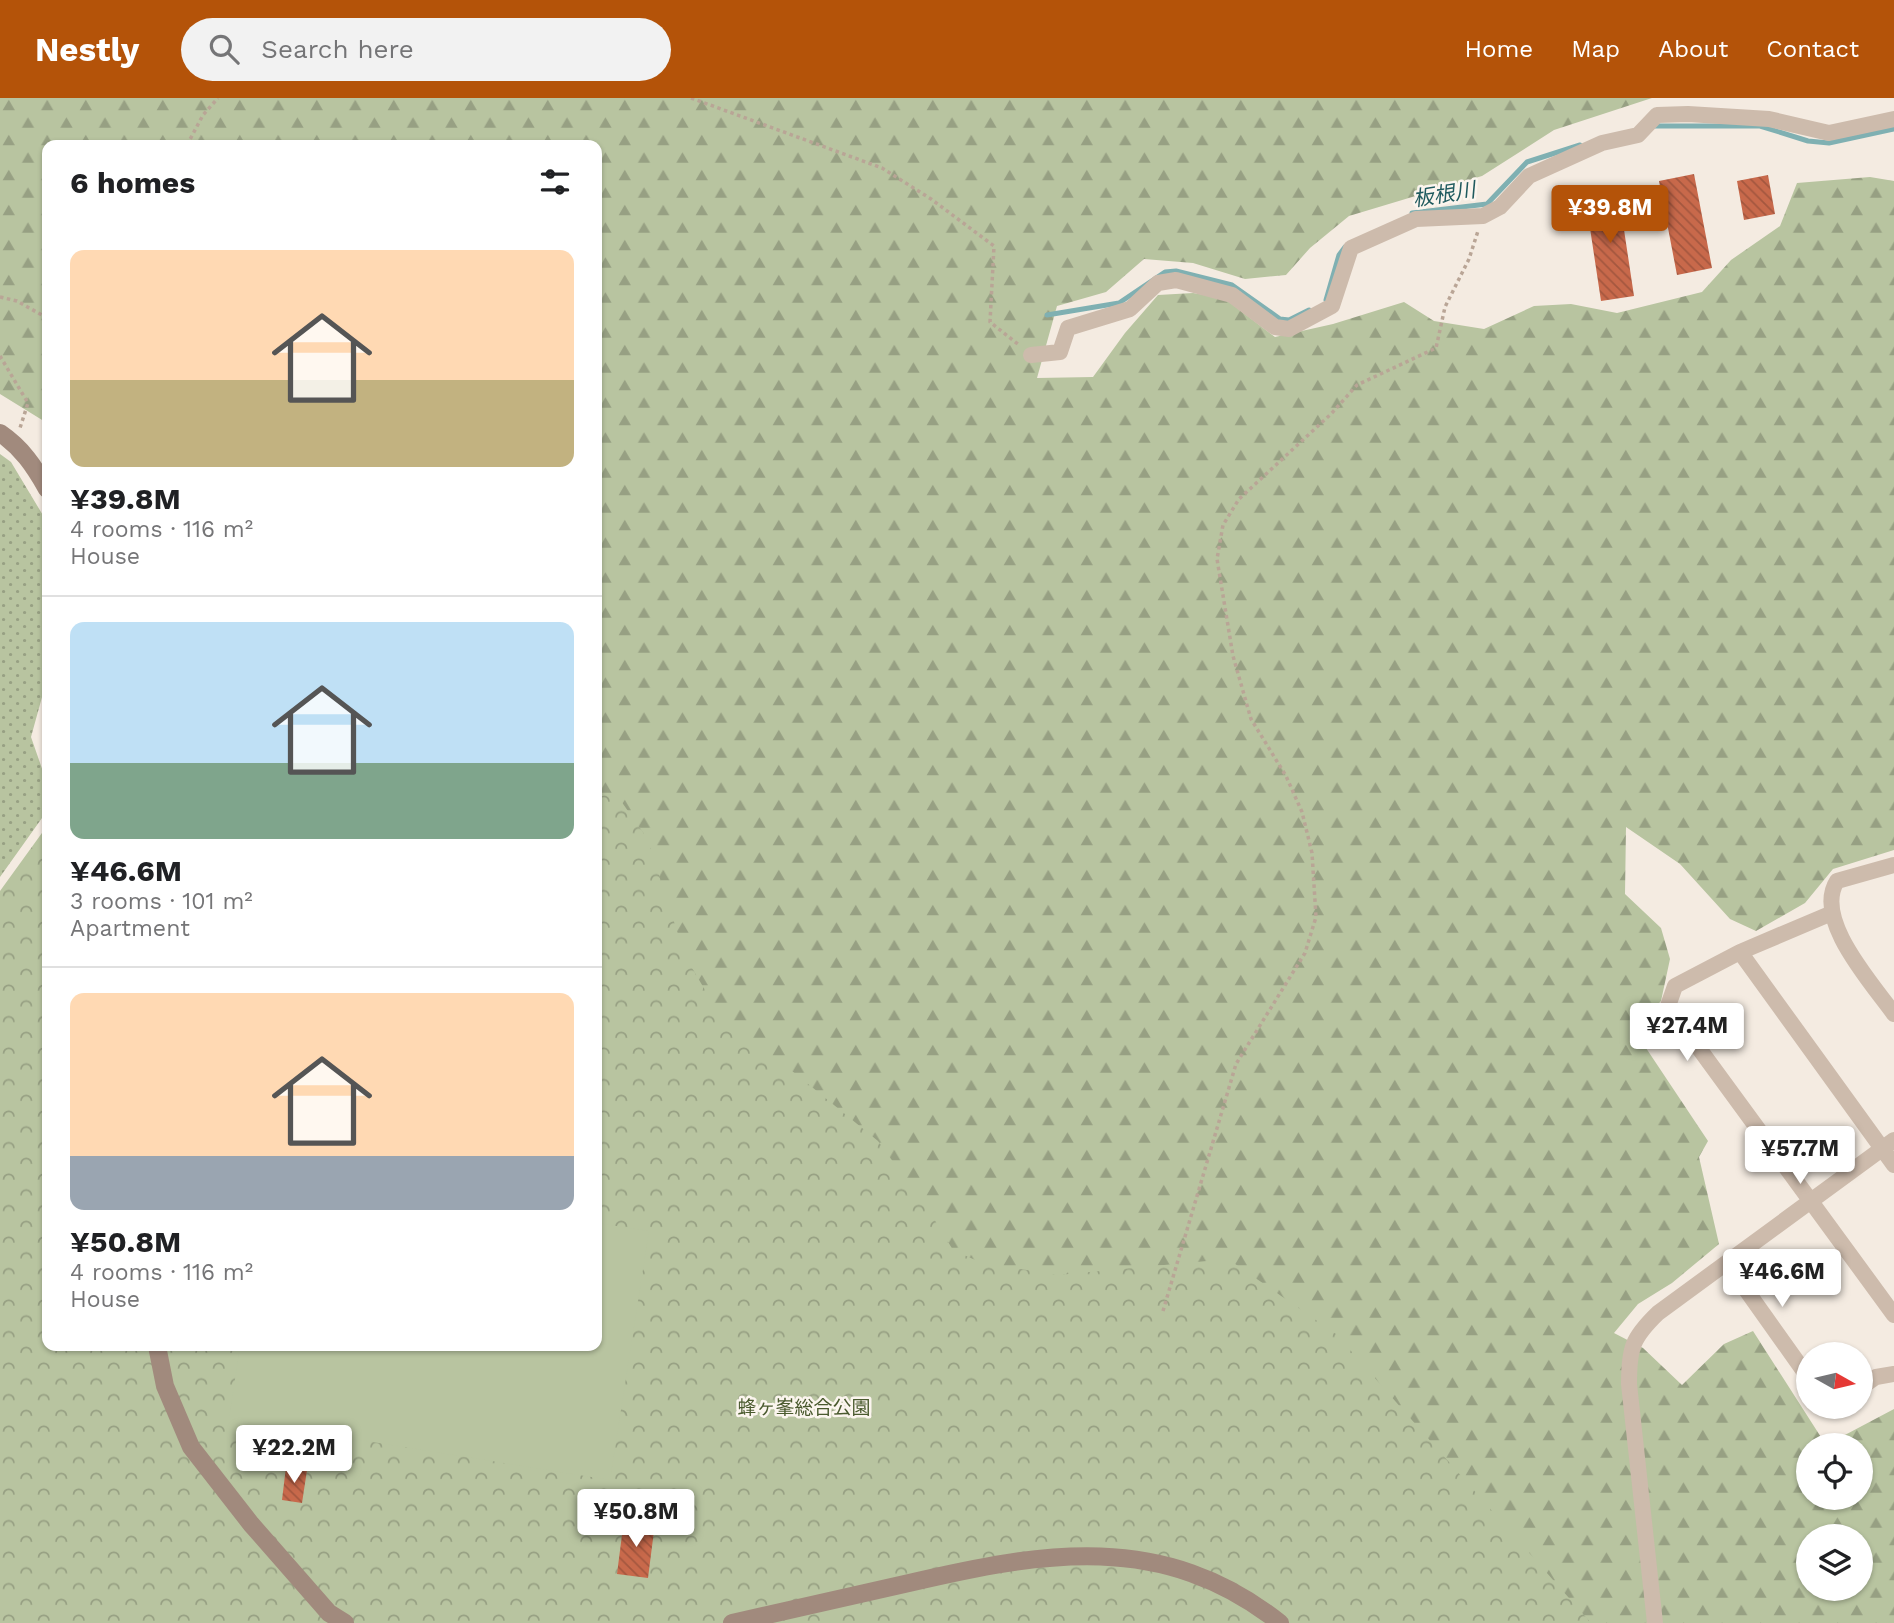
<!DOCTYPE html>
<html lang="en">
<head>
<meta charset="utf-8">
<style>
  :root { --surface:#fff; --page:#f2f2f2; --text:#202124; --muted:#757577; --line:#e0e0e0; --accent:#b45309 }
  body { margin:0; font-family:"Work Sans","Noto Sans JP",sans-serif; background:var(--page); color:var(--text); height:100vh; display:flex; flex-direction:column; font-size:26px; white-space:nowrap }
  * { box-sizing:border-box; margin:0 }
  p { font-size:23px; color:var(--muted) }
  .icon { flex:none; width:38px; height:38px; fill:none; stroke:currentColor; stroke-width:2; stroke-linecap:round; stroke-linejoin:round }
  .map { position:relative; flex:1; overflow:hidden }
  .side { position:absolute; left:42px; top:42px; width:560px; height:1211px; display:flex; flex-direction:column; background:var(--surface); border-radius:14px; box-shadow:0 2px 5px #0004 }
  .side>* { flex:none }
  .needle { width:46px; rotate:98deg }
  .controls { position:absolute; left:1796px; top:1244px; display:grid; gap:14px }
  .controls a { display:grid; place-items:center; width:77px; height:77px; border-radius:50%; background:var(--surface); box-shadow:0 2px 5px #0004; font-size:35px }
  .price { position:absolute; translate:-50% -60px; padding:0 16px; border-radius:7px; background:#fff; color:#222; font-size:23px; line-height:46px; filter:drop-shadow(0 2px 4px #0008) }
  .price::after { content:''; position:absolute; left:50%; top:42px; width:21px; height:16px; margin-left:-10px; background:inherit; clip-path:polygon(0 0,100% 0,50% 100%) }
  .price.active { background:var(--accent); color:#fff }
  ul { padding:0; list-style:none }
  li { display:grid; align-content:center; gap:14px; height:371px; padding:0 28px }
  li+li { border-top:2px solid var(--line) }
  li span { display:grid; place-items:center; height:217px; border-radius:14px; color:#555 }
  li>.icon { margin-inline-start:auto }
  span .icon { width:126px; height:126px; fill:#fffc; stroke-width:1 }
  li b { font-size:30px }
  h2 { display:flex; justify-content:space-between; align-items:center; height:84px; padding:0 28px; font-size:30px }
  header { display:flex; align-items:center; gap:42px; box-sizing:border-box; height:98px; padding:0 35px; background:var(--accent); color:#fff }
  header strong { font-size:33px }
  nav { display:flex; gap:38px; margin-inline-start:auto; font-size:24px }
  .search { width:490px; height:63px; background:var(--page); display:flex; align-items:center; gap:18px; box-sizing:border-box; padding:0 24px; border-radius:38px; color:var(--muted); font-size:26px }
  .map>svg:first-child { display:block }
  .grass { fill:url(#grass-dots) }
  .forest { fill:url(#forest-firs); fill-rule:evenodd }
  .park { fill:url(#park-crowns) }
  .pitch { fill:#b8c4a0 }
  .lines { fill:none; stroke-linecap:round; stroke-linejoin:round }
  .stream { stroke:#7fb0b2; stroke-width:5 }
  .building { fill:url(#building-back-hatch) }
  .path { stroke:#b9a596; stroke-width:3.5; stroke-dasharray:3.5 3.5; stroke-linecap:butt }
  .street { stroke:#cdbbac; stroke-width:16 }
  .secondary { stroke:#a18a7d; stroke-width:18 }
  .labels { text-anchor:middle; dominant-baseline:central; stroke-width:5; stroke-linejoin:round; paint-order:stroke }
  .park-label { font-size:19px; fill:#4a5a2e; stroke:#fbf5ee }
  .water-label { font-size:21px; font-style:italic; fill:#1f5a5e; stroke:#fbf5ee }
</style>
</head>
<body>
<header>
<strong>Nestly</strong>
<div class="search"><svg class="icon" aria-label="search" viewBox="0 0 24 24"><circle cx="10" cy="10" r="6"/><path d="M15 15l6 6"/></svg>Search here</div>
<nav><a>Home</a><a>Map</a><a>About</a><a>Contact</a></nav>
</header>
<div class="map">
<svg width="1894" height="1525" viewBox="0 0 1894 1525">
  <defs>
    <pattern id="grass-dots" width="8" height="8" patternUnits="userSpaceOnUse" patternTransform="scale(1.75)"><rect width="8" height="8" fill="#b8c4a0"/><path d="M2 2h.1M6 6h.1" fill="none" stroke="#97a083" stroke-width="1.8" stroke-linecap="round"/></pattern>
    <pattern id="forest-firs" width="22" height="20" patternUnits="userSpaceOnUse" patternTransform="scale(1.75)"><rect width="22" height="20" fill="#b8c4a0"/><path d="M5 1l3.5 6h-7zM16 11l3.5 6h-7z" fill="#97a083"/></pattern>
    <pattern id="park-crowns" width="20" height="18" patternUnits="userSpaceOnUse" patternTransform="scale(1.75)"><rect width="20" height="18" fill="#b8c4a0"/><path d="M2 6a3 3 0 1 1 6 0M12 15a3 3 0 1 1 6 0" fill="none" stroke="#97a083"/></pattern>
    <pattern id="building-back-hatch" width="6" height="6" patternUnits="userSpaceOnUse" patternTransform="scale(1.75)"><rect width="6" height="6" fill="#c8694b"/><path d="M-1 5l2 2M0 0l6 6M5-1l2 2" fill="none" stroke="#a4573f"/></pattern>
  </defs>
  <rect width="100%" height="100%" fill="#f4ebe1"/>
  <path class="grass" d="M0 356 11 364 47 424V581L31 639 47 685V713L0 779Z"/>
  <path class="forest" d="M0 0H1652L1554 32 1482 78 1349 118 1310 150 1286 177 1245 181 1193 165 1144 161 1106 194 1057 208 1037 280 1093 279 1125 235 1158 197 1193 195 1224 200 1275 239 1333 226 1404 204 1434 223 1484 231 1534 208 1571 206 1617 215 1702 194 1731 162 1780 128 1797 85 1870 79 1894 83V752L1833 771 1805 805 1756 833 1730 821 1680 766 1626 729 1625 796 1661 830 1670 861 1661 903 1634 932 1708 1043 1699 1059 1719 1146 1672 1185 1638 1206 1614 1235 1643 1250 1682 1287 1724 1246 1753 1233 1826 1347 1894 1311V1525H1530L597 1107V47H47V325L0 296ZM1808 1348H1860V1400H1808ZM1808 1438H1860V1491H1808Z"/>
  <path class="park" d="M608 696 621 703 647 740 685 858 725 926 796 976 878 1043 931 1116 953 1152 982 1165 1058 1177 1228 1161 1336 1236 1591 1525H0V793L47 728V1248H597V700Z"/>
  <path class="pitch" d="M597 1125 649 1133 610 1382 229 1321 240 1248H597Z"/>
  <g class="lines">
    <path class="stream" d="M1651 28H1760L1808 43 1829 45 1894 31
      M1412 115 1487 106 1527 64 1580 47
      M1326 202 1339 157 1345 149
      M1047 217 1119 205 1165 174 1176 173 1232 187 1280 221 1289 222 1309 212"/>
  </g>
  <path class="building" d="M1694 76 1712 170 1677 177 1659 83Z
    M1768 77 1775 116 1744 122 1737 83Z
    M1618 92 1634 198 1601 203 1585 97Z
    M286 1369 307 1372 302 1405 282 1402Z
    M624 1421 655 1425 648 1480 617 1476Z"/>
  <g class="lines">
    <path class="path" d="M691 0 882 70 931 101 994 148 990 224 1019 247
      M187 47 203 17 218 0
      M0 199 17 203 47 220
      M0 258 28 305 20 330
      M1163 1213 1236 966 1305 855 1316 819 1312 755 1302 714 1286 678 1251 621 1233 558 1217 461 1223 427 1239 401 1331 316 1357 287 1436 250 1445 209 1469 161 1478 133"/>
    <path class="street" d="M1031 257 1060 254 1068 230 1130 211 1158 185 1176 182 1232 197 1275 229 1289 231 1332 208 1351 150 1416 121 1483 118 1500 109 1529 78 1602 45 1638 37 1657 17 1688 16 1769 21 1829 35 1894 21
      M1894 767 1837 783C1813 821 1872 885 1894 916
      M1832 815 1740 854 1675 888 1668 908 1894 1217
      M1740 854 1894 1067
      M1727 1165 1808 1279
      M1860 1290 1876 1279 1894 1276
      M1655 1525 1629 1286C1629 1250 1632 1240 1658 1215L1894 1042"/>
    <path class="secondary" d="M0 335C22 350 34 368 47 391
      M157 1248 165 1288 191 1349 251 1426 329 1515 345 1525
      M732 1525C791 1512 850 1498 909 1485 1042 1454 1163 1432 1280 1525"/>
  </g>
  <g class="labels">
    <g class="park-label">
      <text x="804" y="1309">蜂ヶ峯総合公園</text>
    </g>
    <g class="water-label">
      <text transform="translate(1444 96) rotate(-9)">板根川</text>
    </g>
  </g>
</svg>
<div class="controls">
<a><svg class="needle" viewBox="-14 -14 28 28"><path d="M0-13l5 13h-10z" fill="#e53935"/><path d="M0 13l5-13h-10z" fill="#757577"/></svg></a>
<a><svg class="icon" aria-label="locate" viewBox="0 0 24 24"><circle cx="12" cy="12" r="6"/><path d="M12 2v4M12 18v4M2 12h4M18 12h4"/></svg></a>
<a><svg class="icon" aria-label="layers" viewBox="0 0 24 24"><path d="M12 4l9 5-9 5-9-5zM3 14l9 5 9-5"/></svg></a>
</div>
<b class="price active" style="left:1610px;top:147px">¥39.8M</b>
<b class="price" style="left:1687px;top:965px">¥27.4M</b>
<b class="price" style="left:1800px;top:1088px">¥57.7M</b>
<b class="price" style="left:1782px;top:1211px">¥46.6M</b>
<b class="price" style="left:294px;top:1387px">¥22.2M</b>
<b class="price" style="left:636px;top:1451px">¥50.8M</b>
<section class="side">
<h2>6 homes<svg class="icon" aria-label="filters" viewBox="0 0 24 24"><path d="M4 7h16M4 17h16"/><circle cx="9" cy="7" r="2"/><circle cx="15" cy="17" r="2"/></svg></h2>
<ul>
<li><span style="background:linear-gradient(#ffd9b3 60%,#c2b280 0)"><svg class="icon" aria-label="home" viewBox="0 0 24 24"><path d="M3 11l9-7 9 7M6 9v11h12V9"/></svg></span><div><b>¥39.8M</b><p>4 rooms · 116 m²</p><p>House</p></div></li>
<li><span style="background:linear-gradient(#bfe0f5 65%,#7fa58c 0)"><svg class="icon" aria-label="home" viewBox="0 0 24 24"><path d="M3 11l9-7 9 7M6 9v11h12V9"/></svg></span><div><b>¥46.6M</b><p>3 rooms · 101 m²</p><p>Apartment</p></div></li>
<li><span style="background:linear-gradient(#ffd9b3 75%,#9aa5b1 0)"><svg class="icon" aria-label="home" viewBox="0 0 24 24"><path d="M3 11l9-7 9 7M6 9v11h12V9"/></svg></span><div><b>¥50.8M</b><p>4 rooms · 116 m²</p><p>House</p></div></li>
</ul>
</section>
</div>
</body>
</html>
